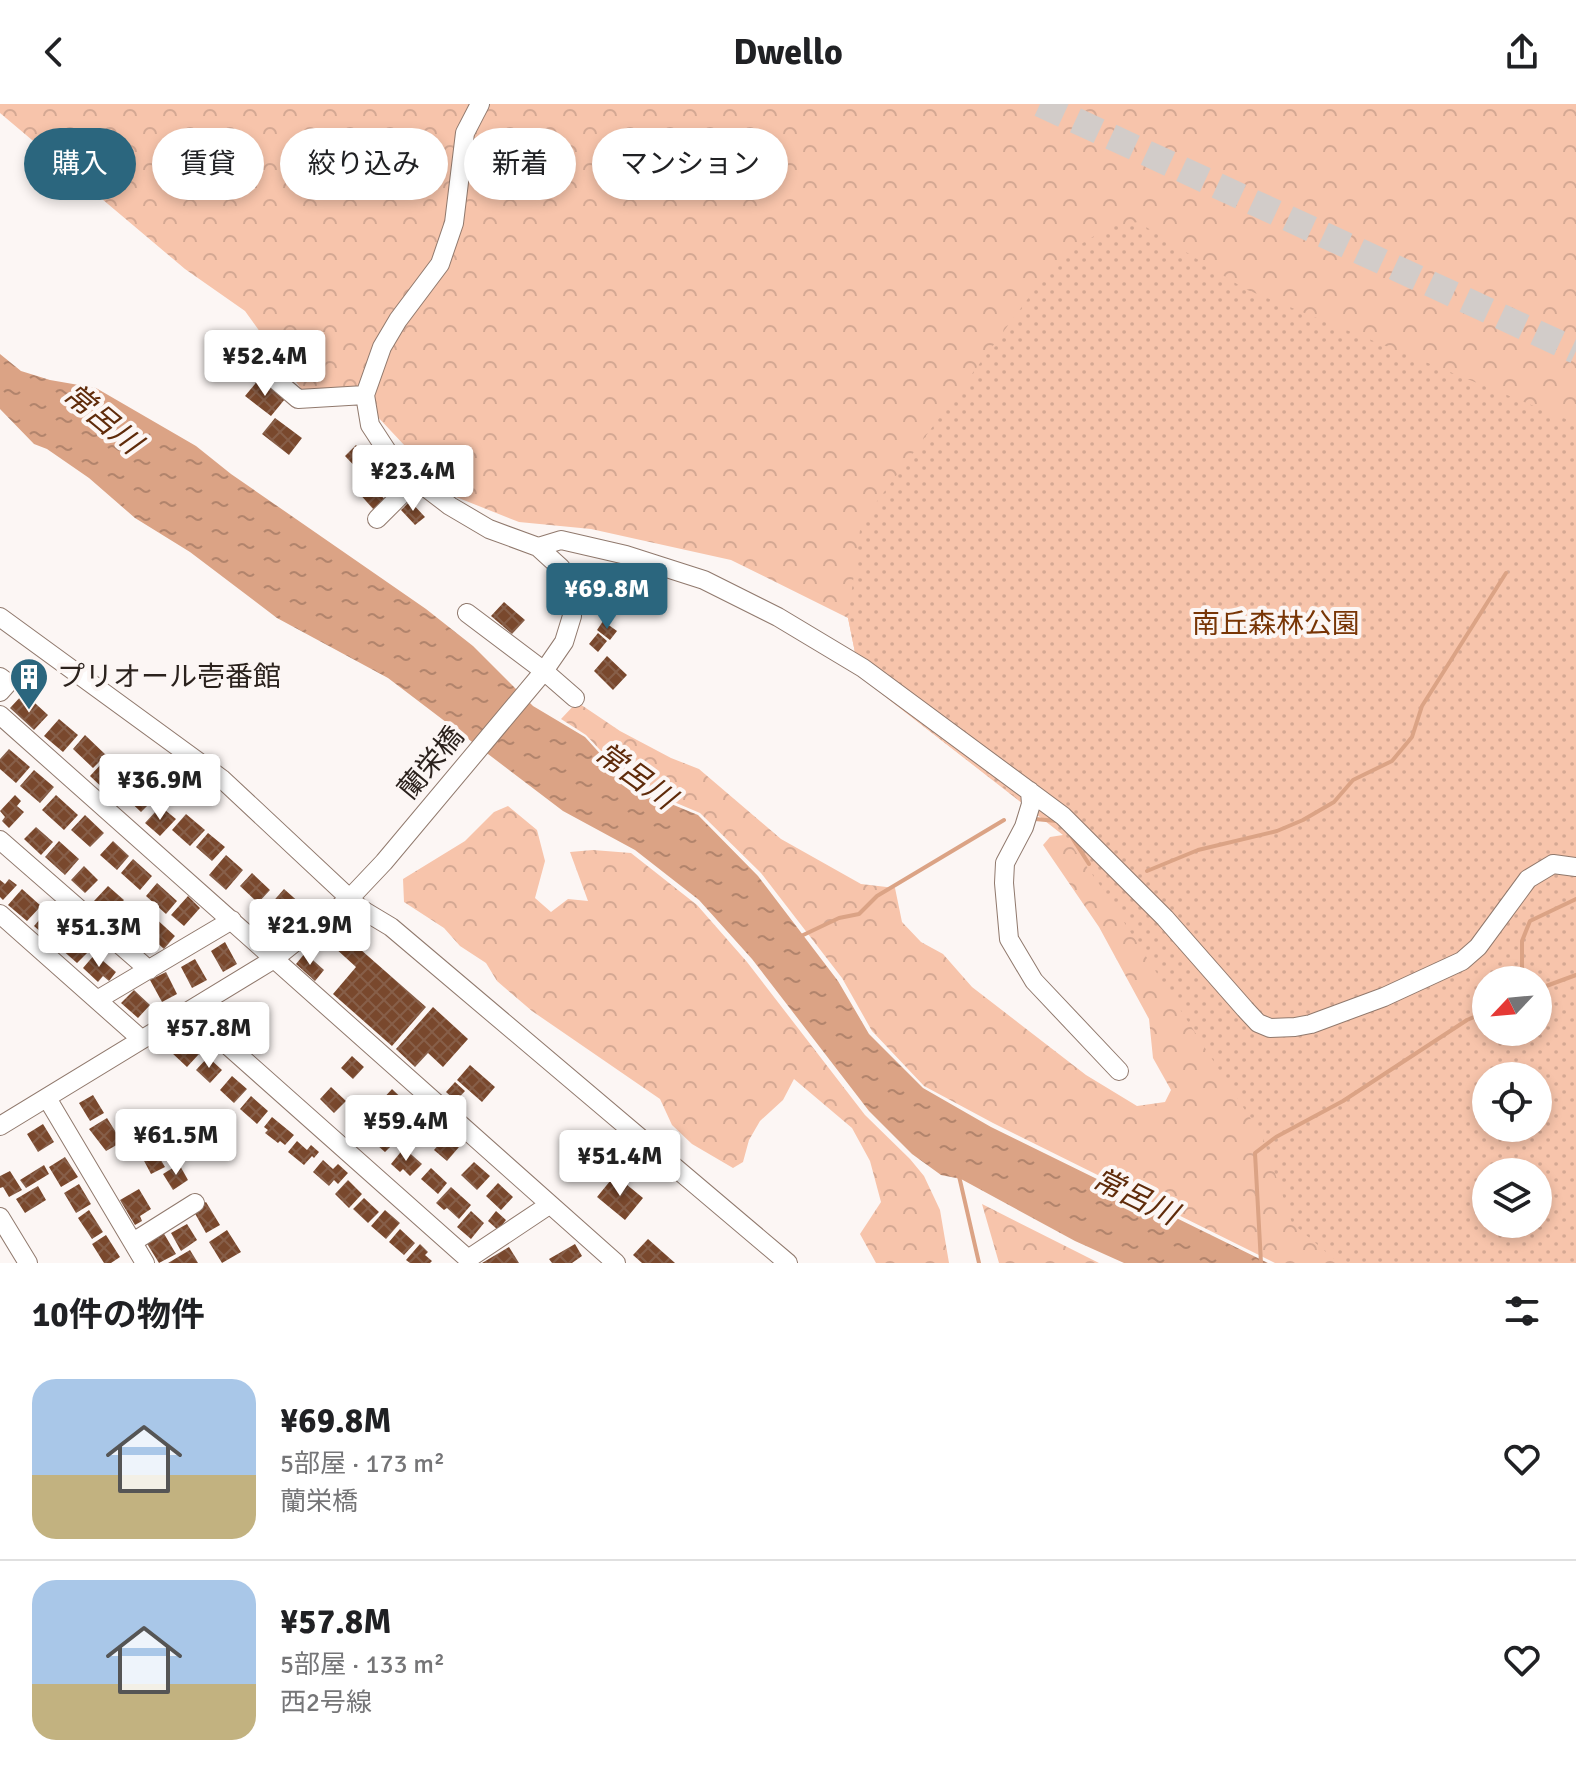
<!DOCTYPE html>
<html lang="ja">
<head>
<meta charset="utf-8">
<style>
  :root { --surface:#fff; --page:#f2f2f2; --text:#202124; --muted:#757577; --line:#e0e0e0; --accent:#2b667e }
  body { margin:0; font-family:Signika,"Noto Sans JP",sans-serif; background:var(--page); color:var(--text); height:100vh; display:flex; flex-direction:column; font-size:30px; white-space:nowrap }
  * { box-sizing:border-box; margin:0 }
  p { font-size:26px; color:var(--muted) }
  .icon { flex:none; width:44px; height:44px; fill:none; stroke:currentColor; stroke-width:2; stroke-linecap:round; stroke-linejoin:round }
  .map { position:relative; height:1159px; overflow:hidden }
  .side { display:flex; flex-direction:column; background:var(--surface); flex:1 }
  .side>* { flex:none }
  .top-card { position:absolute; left:24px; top:24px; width:800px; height:72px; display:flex; gap:16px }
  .needle { width:52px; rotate:244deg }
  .tools { position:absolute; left:1472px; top:862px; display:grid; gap:16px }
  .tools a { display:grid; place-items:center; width:80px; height:80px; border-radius:50%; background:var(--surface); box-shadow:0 4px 12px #0003; font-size:40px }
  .price { position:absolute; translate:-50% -68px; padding:0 18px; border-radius:8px; background:#fff; color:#222; font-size:26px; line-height:52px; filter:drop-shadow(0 2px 4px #0008) }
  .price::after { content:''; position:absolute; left:50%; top:48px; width:24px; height:18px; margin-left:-12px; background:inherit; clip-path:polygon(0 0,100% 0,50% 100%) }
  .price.on { background:var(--accent); color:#fff }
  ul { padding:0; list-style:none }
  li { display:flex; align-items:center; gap:24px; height:200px; padding:0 32px }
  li+li { border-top:2px solid var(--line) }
  li span { display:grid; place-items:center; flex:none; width:224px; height:160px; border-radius:24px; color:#555 }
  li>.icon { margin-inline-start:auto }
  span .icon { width:96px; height:96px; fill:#fffc; stroke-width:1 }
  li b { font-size:34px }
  h2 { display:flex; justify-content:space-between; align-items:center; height:96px; padding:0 32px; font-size:34px }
  .chip { padding:0 28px; border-radius:36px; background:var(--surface); box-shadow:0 4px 12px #0003; font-size:28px; line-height:72px }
  .chip.on { background:var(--accent); color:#fff }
  header { display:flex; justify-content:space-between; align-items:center; height:104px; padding:0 32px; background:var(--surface); font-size:36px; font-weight:800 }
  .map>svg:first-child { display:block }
  .forest { fill:url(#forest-crowns); fill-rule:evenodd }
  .park { fill:url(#park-dots); fill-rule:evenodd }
  .water { fill:url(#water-ripples) }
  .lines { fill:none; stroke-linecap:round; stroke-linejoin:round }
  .stream { stroke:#dba385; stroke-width:4 }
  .building { fill:url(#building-cross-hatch) }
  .highway-tunnel { stroke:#d2ccc9; stroke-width:26; stroke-dasharray:26 13; stroke-linecap:butt }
  .minor-casing { stroke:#90796d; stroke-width:20 }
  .minor { stroke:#fff; stroke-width:18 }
  .labels { text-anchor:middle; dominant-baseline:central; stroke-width:8; stroke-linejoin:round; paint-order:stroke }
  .park-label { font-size:28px; fill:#783505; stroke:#fcf6f4 }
  .poi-label { font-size:28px; fill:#2b221d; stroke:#fcf6f4; text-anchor:start }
  .street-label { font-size:28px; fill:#2b221d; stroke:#fcf6f4 }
  .water-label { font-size:30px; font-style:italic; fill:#5f2b0a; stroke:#fcf6f4 }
</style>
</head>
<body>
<header><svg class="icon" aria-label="back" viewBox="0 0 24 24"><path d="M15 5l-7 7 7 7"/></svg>Dwello<svg class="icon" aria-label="share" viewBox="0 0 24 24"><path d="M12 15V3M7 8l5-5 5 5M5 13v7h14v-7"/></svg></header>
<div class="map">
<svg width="1576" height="1159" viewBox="0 0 1576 1159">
  <defs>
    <pattern id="forest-crowns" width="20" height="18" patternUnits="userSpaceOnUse" patternTransform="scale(2)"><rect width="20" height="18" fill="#f7c4ab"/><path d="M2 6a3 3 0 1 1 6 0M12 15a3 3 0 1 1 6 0" fill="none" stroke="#d4a893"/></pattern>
    <pattern id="park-dots" width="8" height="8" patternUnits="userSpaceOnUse" patternTransform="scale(2)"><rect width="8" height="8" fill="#f7c4ab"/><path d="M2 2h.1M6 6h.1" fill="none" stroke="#d4a893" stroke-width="1.8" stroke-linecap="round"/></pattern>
    <pattern id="water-ripples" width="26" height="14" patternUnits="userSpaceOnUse" patternTransform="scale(2)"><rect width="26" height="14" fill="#dba385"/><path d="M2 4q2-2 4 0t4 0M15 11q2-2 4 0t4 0" fill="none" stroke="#b2846c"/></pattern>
    <pattern id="building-cross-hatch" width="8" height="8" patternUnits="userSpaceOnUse" patternTransform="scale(2)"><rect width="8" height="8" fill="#79482d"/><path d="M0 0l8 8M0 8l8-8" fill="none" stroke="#875f49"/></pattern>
  </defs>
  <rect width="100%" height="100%" fill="#fcf6f4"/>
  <path class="forest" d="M0 0H1576V1159H1275L993 1019 924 982 872 927 842 874 761 769 700 709 648 687 616 663 586 631 561 615 577 598 620 627 671 654 699 665 781 735 861 780 895 784 902 818 921 838 943 850 972 883 1086 971 1137 1002 1165 998 1171 986 1153 954 1149 915 1099 823 1043 741 1050 733 1063 731 860 573 848 514 731 456 591 425 519 418 451 391 375 310 339 284 304 289 245 207 185 165 0 9ZM1486 876H1538V928H1486ZM1486 972H1538V1024H1486ZM1486 1068H1538V1120H1486Z
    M508 702 537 726 545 757 535 794 551 808 568 795 588 797 570 748 593 746 631 749 697 801 747 858 865 1011 910 1055 924 1072 940 1106 949 1159H876L860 1130 881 1098 870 1057 852 1024 794 975 783 996 760 1017 749 1036 743 1058 733 1064 692 1040 672 1021 660 995 532 907 497 877 486 859 460 842 444 824 404 798 403 775 465 737 494 708Z
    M982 1100 1099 1159H999Z"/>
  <path class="park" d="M1138 118 1245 185 1576 319V1159H1339L1292 1119 1263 1034 1102 784 1064 731 860 573 848 514 861 419 1059 153 1111 122ZM1486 876H1538V928H1486ZM1486 972H1538V1024H1486ZM1486 1068H1538V1120H1486Z"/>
  <path class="water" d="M0 250 21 267 50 276 96 284 196 342 231 370 426 505 473 542 533 602 585 633 614 665 647 690 698 711 758 772 838 877 869 930 923 984 991 1023 1268 1159H1124L1075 1137 961 1075 941 1071 912 1050 869 1007 752 855 699 796 635 746 563 707 388 574 277 514 190 448 135 414 89 374 47 345 34 340 0 305Z"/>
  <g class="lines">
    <path class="stream" d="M1035 715 1057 717
      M1071 732 1089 760
      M1147 767 1198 746 1277 727 1303 716 1334 698 1353 676 1392 657 1412 633 1422 602 1506 469
      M799 833 839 814 859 810 877 792 1004 716
      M1522 876V837L1530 817 1576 795
      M1538 885 1576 871
      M959 1072 979 1159
      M1261 1159 1255 1049 1276 1033 1343 997 1467 916 1486 908"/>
  </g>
  <path class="building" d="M259 275 285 295 271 312 245 292Z
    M275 314 302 334 289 351 262 330Z
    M356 341 375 361 363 371 345 352Z
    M369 377 385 396 374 406 357 387Z
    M410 397 425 413 415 421 401 406Z
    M504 498 525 516 512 530 491 512Z
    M603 517 617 527 610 536 597 526Z
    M598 529 607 537 598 548 589 540Z
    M607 552 627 571 613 586 594 567Z
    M24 589 48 611 34 626 10 604Z
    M59 615 78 631 63 648 44 632Z
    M85 631 106 651 93 664 73 645Z
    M9 645 30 663 16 679 0 665V655Z
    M103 658 120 675 108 689 90 672Z
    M34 666 54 683 40 699 20 682Z
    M139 677 156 693 141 708 125 693Z
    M15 691 21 697 17 702 24 708 9 724 2 717 5 713 0 707Z
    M56 691 78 711 64 726 42 706Z
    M165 706 176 715 160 732 145 719 156 707 160 711Z
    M186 710 205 726 190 742 172 726Z
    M85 711 104 729 90 743 71 726Z
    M36 723 53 738 41 751 24 735Z
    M208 729 225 743 212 757 196 743Z
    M59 737 79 755 65 771 45 753Z
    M113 737 129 752 117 766 100 751Z
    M226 751 243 766 226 786 209 771Z
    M133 755 152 772 140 786 121 769Z
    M84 762 98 776 85 789 71 776Z
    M252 769 270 786 258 799 240 782Z
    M9 775 17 781 3 796 0 793V776L5 780Z
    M157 779 177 797 166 810 146 792Z
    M108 782 124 796 111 812 94 797Z
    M22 785 41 802 27 817 8 801Z
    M284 785 310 808 296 824 270 801Z
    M188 792 200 804 184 822 171 811Z
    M128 799 145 814 132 829 113 816Z
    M46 808 65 826 53 839 34 822Z
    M153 812 175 832 164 845 142 825Z
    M344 831 426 903 392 942 333 890 356 863 334 843Z
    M73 832 89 847 77 859 61 845Z
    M225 838 237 860 223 868 211 847Z
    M305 849 324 866 315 877 296 860Z
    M95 850 116 868 109 877 103 872 98 878 83 864Z
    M195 855 207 876 192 884 181 863Z
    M166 868 177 890 162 898 150 876Z
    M134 886 150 901 138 914 121 899Z
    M433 903 468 935 443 963 428 949 415 963 396 945Z
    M185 936 199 950 187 963 172 949Z
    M352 952 364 963 353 975 341 964Z
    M208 953 222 966 210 979 196 966Z
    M470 961 495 983 482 998 457 976Z
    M232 972 247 985 234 999 220 986Z
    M455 978 465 987 456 997 446 988Z
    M331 983 346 997 334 1009 320 995Z
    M392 985 407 999 393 1013 379 999Z
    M93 991 104 1009 90 1017 79 999Z
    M251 992 268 1007 257 1020 240 1005Z
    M359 1004 373 1018 361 1030 347 1016Z
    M417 1012 432 1025 421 1037 406 1025Z
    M272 1013 294 1031 285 1041 280 1037 278 1039 265 1029 268 1026 264 1023Z
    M107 1014 122 1038 106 1047 89 1025Z
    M43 1020 54 1038 38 1048 27 1030Z
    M380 1023 396 1037 385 1048 370 1035Z
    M446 1032 459 1043 447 1057 434 1046Z
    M297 1037 307 1046 311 1041 319 1048 314 1054 312 1052 304 1061 288 1048Z
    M152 1041 165 1063 151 1070 142 1053 145 1050 143 1046Z
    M404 1044 422 1060 410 1072 403 1065 400 1068 391 1060Z
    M65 1053 78 1073 61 1083 49 1063Z
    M323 1056 333 1065 338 1060 348 1069 338 1080 334 1076 329 1082 313 1068Z
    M474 1058 490 1072 477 1086 461 1071Z
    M179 1060 188 1076 173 1086 163 1070Z
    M44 1061 49 1070 26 1084 20 1076Z
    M431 1064 447 1079 438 1090 421 1075Z
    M10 1067 22 1086 9 1093 3 1083 0 1084V1072Z
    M615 1071 643 1094 625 1116 597 1093Z
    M348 1076 362 1090 349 1104 335 1090Z
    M498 1079 513 1093 501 1106 486 1092Z
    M79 1080 91 1100 76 1109 64 1089Z
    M38 1082 46 1096 25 1109 16 1095Z
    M451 1083 471 1101 459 1115 447 1104 444 1106 436 1099Z
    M139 1085 151 1105 140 1112 142 1117 135 1121 120 1096Z
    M364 1094 379 1108 368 1119 353 1105Z
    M206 1098 220 1121 206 1129 193 1106Z
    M89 1106 103 1128 92 1135 78 1114Z
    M385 1106 400 1119 386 1135 371 1122Z
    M471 1107 484 1119 471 1135 457 1123Z
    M496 1107 506 1116 498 1126 488 1117Z
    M187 1120 197 1136 181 1147 171 1129Z
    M400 1125 415 1139 404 1151 389 1138Z
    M227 1126 241 1148 222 1159 209 1138Z
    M163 1128 176 1150 159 1159 146 1138Z
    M106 1131 120 1153 111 1159H104L92 1140Z
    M648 1135 675 1159H642L633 1151Z
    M420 1140 428 1148 425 1151 432 1157 430 1159H410L406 1156Z
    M575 1140 582 1152 572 1159H552L549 1155Z
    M509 1143 519 1159H482Z
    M190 1146 198 1159H168Z"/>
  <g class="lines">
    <path class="highway-tunnel" d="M1040 0 1576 247"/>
    <defs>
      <path id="minor" d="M252 256 298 295 365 291
        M377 415 416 376
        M538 443 561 436 626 451 704 476 778 513 863 564 1063 712 1165 814 1245 905 1258 919 1270 924 1295 923 1311 920 1384 893 1462 857 1478 843 1528 775 1553 760 1576 763
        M467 509 544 567 575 594
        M0 513 222 675 361 805 391 823 788 1159
        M0 573 8 579 0 588
        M0 611 616 1159
        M1030 687 1031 700 1024 723 1005 759 1004 779 1009 835 1034 877 1119 967
        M0 736 149 866
        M0 810 141 935
        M97 896 232 816
        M189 907 468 1155 549 1101
        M47 994 145 1159
        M0 1022 274 855 349 795 384 758 544 567 564 538 572 512 569 488 561 464 538 443 489 425 450 402 416 376 387 347 370 321 365 291 382 243 398 216 440 160 454 119 465 29 480 0
        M0 1113 28 1159
        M133 1138 195 1099"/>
    </defs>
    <use href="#minor" class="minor-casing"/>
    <use href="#minor" class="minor"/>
  </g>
  <defs>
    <symbol id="building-pin" viewBox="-11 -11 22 30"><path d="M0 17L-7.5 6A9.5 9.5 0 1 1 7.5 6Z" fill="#2b667e" stroke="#fcf6f4"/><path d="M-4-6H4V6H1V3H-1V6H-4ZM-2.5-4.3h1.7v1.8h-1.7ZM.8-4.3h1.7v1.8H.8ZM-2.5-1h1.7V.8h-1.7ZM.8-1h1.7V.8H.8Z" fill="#fff"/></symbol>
  </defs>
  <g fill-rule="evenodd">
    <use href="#building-pin" x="7" y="551" width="44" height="60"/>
  </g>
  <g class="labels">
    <g class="park-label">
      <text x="1276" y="520">南丘森林公園</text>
    </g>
    <g class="poi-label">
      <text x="57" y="573">プリオール壱番館</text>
    </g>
    <g class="street-label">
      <text transform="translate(431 659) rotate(-50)">蘭栄橋</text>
    </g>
    <g class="water-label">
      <text transform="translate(102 315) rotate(40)">常呂川</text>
      <text transform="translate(635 672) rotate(36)">常呂川</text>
      <text transform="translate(1135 1093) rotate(26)">常呂川</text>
    </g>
  </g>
</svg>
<div class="tools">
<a><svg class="needle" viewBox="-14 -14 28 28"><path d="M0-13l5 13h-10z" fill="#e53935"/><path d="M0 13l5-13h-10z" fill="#757577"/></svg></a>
<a><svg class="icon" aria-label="locate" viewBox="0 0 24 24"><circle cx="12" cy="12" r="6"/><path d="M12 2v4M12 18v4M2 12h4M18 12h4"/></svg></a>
<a><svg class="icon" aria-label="layers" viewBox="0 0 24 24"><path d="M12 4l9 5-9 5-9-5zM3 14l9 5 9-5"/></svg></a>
</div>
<b class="price" style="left:265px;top:294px">¥52.4M</b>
<b class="price" style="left:413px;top:409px">¥23.4M</b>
<b class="price on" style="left:607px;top:527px">¥69.8M</b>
<b class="price" style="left:160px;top:718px">¥36.9M</b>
<b class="price" style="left:310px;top:863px">¥21.9M</b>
<b class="price" style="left:99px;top:865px">¥51.3M</b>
<b class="price" style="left:209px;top:966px">¥57.8M</b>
<b class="price" style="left:406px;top:1059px">¥59.4M</b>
<b class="price" style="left:176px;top:1073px">¥61.5M</b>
<b class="price" style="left:620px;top:1094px">¥51.4M</b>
<div class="top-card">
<a class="chip on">購入</a>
<a class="chip">賃貸</a>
<a class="chip">絞り込み</a>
<a class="chip">新着</a>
<a class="chip">マンション</a>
</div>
</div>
<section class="side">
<h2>10件の物件<svg class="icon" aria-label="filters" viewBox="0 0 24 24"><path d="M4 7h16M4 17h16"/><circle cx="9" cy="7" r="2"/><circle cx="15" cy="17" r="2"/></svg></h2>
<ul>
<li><span style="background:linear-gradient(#a9c7e8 60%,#c2b280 0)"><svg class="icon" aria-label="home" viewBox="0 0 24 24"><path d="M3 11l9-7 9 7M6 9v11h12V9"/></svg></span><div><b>¥69.8M</b><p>5部屋 · 173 m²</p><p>蘭栄橋</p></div><svg class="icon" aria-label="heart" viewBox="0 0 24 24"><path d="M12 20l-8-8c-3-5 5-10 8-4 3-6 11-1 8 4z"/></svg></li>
<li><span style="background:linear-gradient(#a9c7e8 65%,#c2b280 0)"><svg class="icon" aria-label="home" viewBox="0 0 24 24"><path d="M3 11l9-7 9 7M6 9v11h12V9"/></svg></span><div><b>¥57.8M</b><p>5部屋 · 133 m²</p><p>西2号線</p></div><svg class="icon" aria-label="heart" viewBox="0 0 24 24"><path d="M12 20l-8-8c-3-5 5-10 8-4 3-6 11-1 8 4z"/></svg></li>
</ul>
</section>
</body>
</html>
